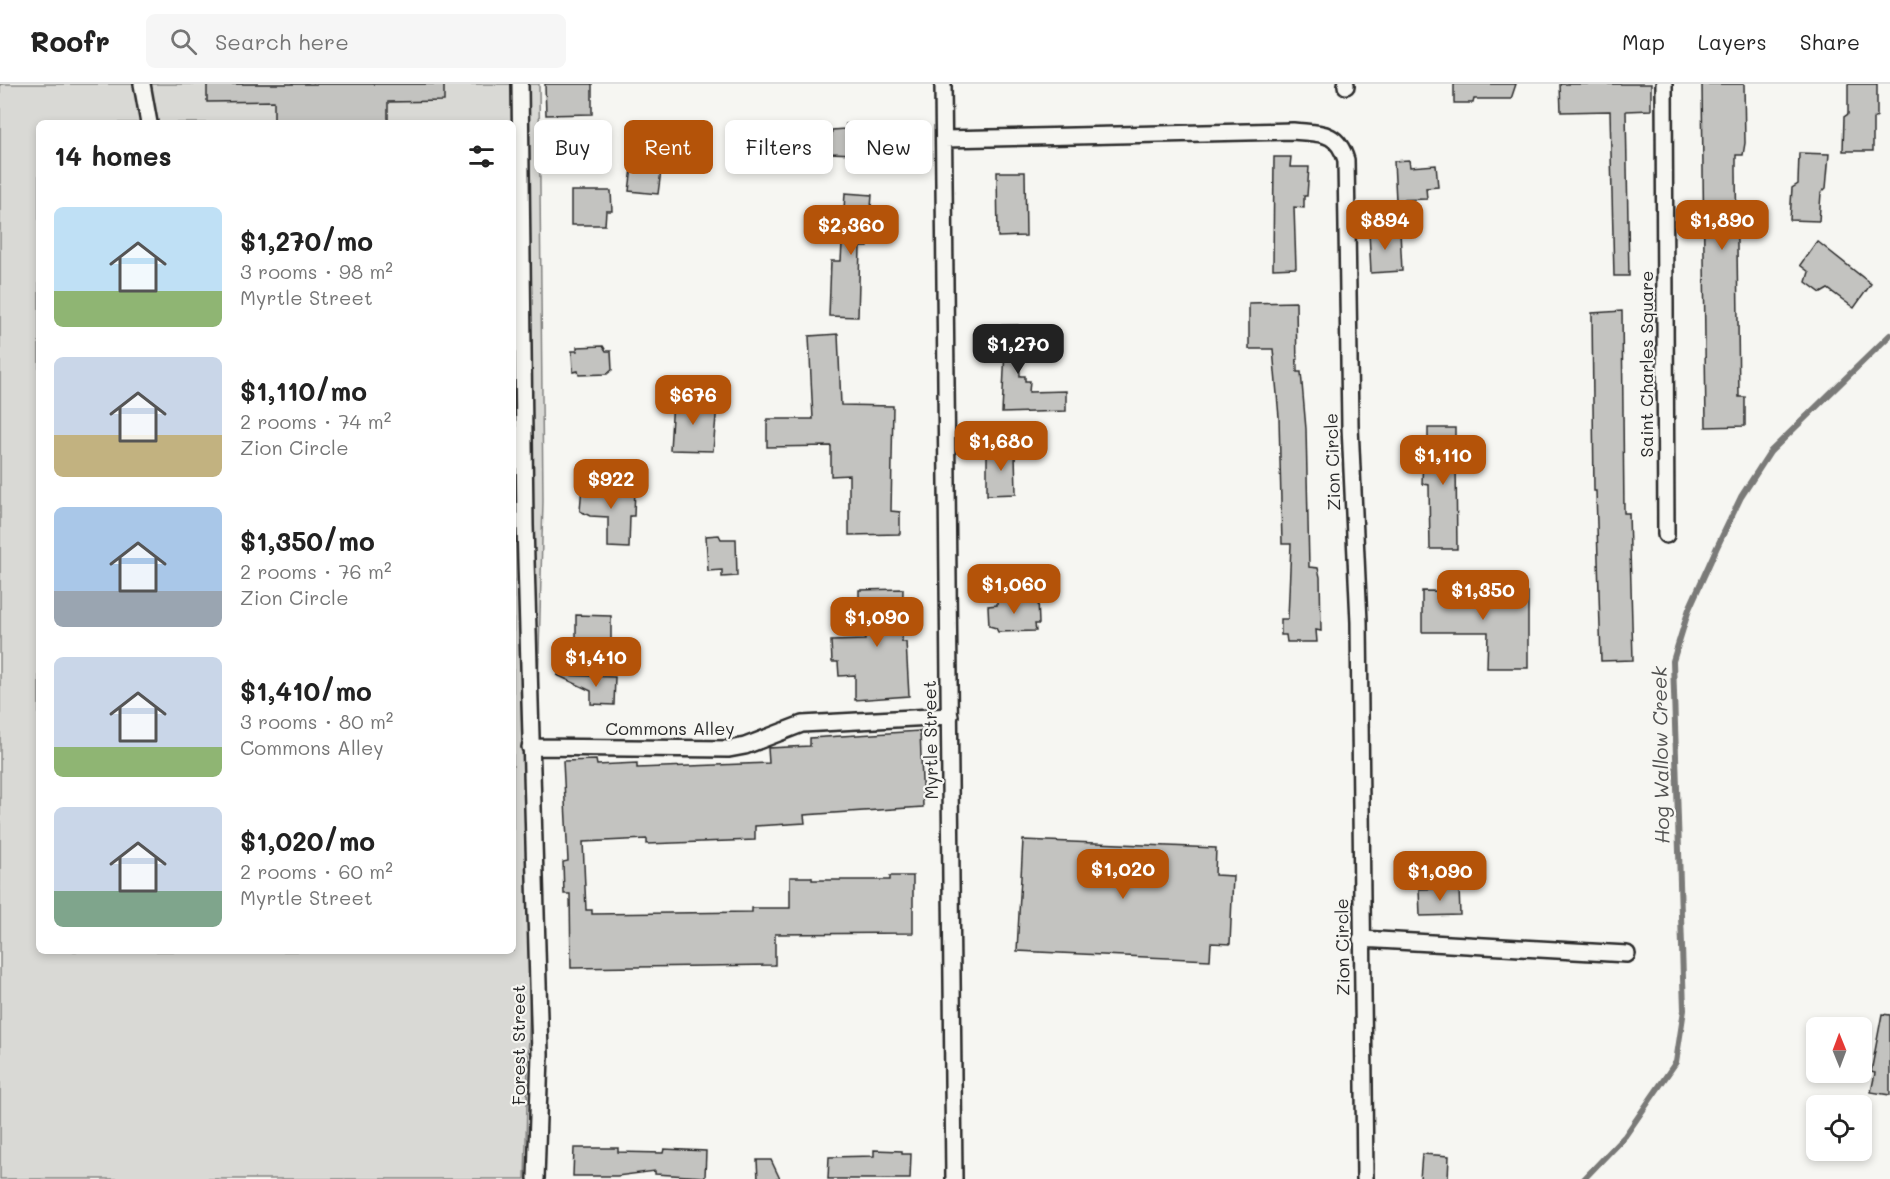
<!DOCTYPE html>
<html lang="en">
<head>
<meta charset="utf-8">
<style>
  :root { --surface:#fff; --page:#f6f6f6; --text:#222; --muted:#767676; --line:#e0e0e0; --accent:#b45309 }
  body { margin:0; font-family:Mali,sans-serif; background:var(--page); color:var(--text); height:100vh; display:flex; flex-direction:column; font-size:22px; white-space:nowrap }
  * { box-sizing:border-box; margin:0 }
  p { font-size:20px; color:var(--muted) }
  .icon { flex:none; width:33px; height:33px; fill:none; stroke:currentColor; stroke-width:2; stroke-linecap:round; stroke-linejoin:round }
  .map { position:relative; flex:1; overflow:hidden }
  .side { position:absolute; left:36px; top:36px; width:480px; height:834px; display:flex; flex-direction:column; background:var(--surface); border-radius:9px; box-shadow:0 3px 9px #0003 }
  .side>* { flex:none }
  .banner { position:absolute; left:534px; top:36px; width:570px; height:54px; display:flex; gap:12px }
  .needle { width:39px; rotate:359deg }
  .tools { position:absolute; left:1806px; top:933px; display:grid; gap:12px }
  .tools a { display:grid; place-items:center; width:66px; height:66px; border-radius:9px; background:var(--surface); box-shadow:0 3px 9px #0003; font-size:30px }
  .price { position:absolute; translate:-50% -51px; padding:0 14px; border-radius:12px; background:var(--accent); color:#fff; font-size:20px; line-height:39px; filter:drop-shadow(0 2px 3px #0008) }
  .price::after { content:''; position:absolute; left:50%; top:36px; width:18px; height:14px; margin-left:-9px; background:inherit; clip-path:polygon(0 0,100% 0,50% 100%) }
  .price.selected { background:#222; color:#fff }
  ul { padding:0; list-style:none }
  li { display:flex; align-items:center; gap:18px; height:150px; padding:0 18px }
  li span { display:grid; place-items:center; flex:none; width:168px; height:120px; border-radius:9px; color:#555 }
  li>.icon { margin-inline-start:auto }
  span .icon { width:72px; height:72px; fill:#fffc; stroke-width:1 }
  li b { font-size:26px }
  h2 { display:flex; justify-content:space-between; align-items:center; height:72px; padding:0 18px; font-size:26px }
  .chip { padding:0 21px; border-radius:9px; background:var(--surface); box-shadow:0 3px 9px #0003; font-size:21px; line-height:54px }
  .chip.selected { background:var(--accent); color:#fff }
  header { display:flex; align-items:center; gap:36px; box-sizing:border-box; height:84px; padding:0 30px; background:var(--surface); border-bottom:2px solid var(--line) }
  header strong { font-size:28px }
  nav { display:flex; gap:33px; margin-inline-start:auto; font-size:21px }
  .search { width:420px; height:54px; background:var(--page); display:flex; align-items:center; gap:15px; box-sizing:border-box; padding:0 21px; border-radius:9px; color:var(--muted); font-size:22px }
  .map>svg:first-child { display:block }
  .green { fill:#d9d9d5; stroke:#828280; stroke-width:1.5; fill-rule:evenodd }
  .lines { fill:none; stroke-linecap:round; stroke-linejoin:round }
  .stream { stroke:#7a7a78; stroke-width:6 }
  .building { fill:#c3c3c0; stroke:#2b2b2b; stroke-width:1.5 }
  .street-casing { stroke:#2b2b2b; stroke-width:20 }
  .street { stroke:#f6f6f2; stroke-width:15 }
  .labels { text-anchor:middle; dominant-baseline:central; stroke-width:4.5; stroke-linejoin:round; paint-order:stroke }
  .street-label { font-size:18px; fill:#2b2b2b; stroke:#f6f6f2 }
  .water-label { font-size:20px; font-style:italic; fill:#525251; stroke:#f6f6f2 }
</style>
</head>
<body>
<header>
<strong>Roofr</strong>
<div class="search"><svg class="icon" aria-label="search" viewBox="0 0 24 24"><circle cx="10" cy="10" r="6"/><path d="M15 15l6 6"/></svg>Search here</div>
<nav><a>Map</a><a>Layers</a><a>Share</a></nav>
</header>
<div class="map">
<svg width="1890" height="1095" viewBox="0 0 1890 1095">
  <rect width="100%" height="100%" fill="#f6f6f2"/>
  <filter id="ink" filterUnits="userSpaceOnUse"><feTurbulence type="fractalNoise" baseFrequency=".0167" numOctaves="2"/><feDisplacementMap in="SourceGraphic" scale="12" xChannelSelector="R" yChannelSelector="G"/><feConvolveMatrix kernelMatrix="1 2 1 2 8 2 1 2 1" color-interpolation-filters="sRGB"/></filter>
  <g filter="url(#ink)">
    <path class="green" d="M0 0H539L543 417 525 1095H0ZM39 39H513V867H39Z"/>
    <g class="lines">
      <path class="stream" d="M1584 1095 1625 1052 1676 978 1684 926 1673 577 1689 525 1717 463 1741 413 1770 368 1890 251"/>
    </g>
    <path class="building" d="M207 0H444V17L388 18V39H274V17L207 18Z
      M545 0H592V30L546 31Z
      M1454 0H1516L1511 15H1474L1473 19H1454Z
      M1560 0H1651V26L1626 27 1629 192H1614L1610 27 1561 28Z
      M1702 0H1744L1745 59 1743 71H1736V88L1739 313H1745V342L1706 343Z
      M1848 0H1877V32L1873 35V67H1843L1844 33 1848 30Z
      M846 40 872 41V44L887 45 879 71 830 69 832 46 845 45Z
      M1799 69 1829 70 1826 104 1821 109 1819 137 1790 136 1792 104 1798 100Z
      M1274 73H1291L1290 83H1309L1307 112H1304V124L1294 123 1296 184 1273 185Z
      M1409 76 1410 83 1436 81 1438 103 1426 104 1427 115 1396 116 1394 77Z
      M632 84 661 87 658 110 629 107Z
      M997 88H1025L1026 152 998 153Z
      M571 107H611L612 127H606L605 141H571Z
      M845 109 872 111 870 137H877L876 154 869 153 868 163H860L858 233 829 232 831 177H841Z
      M1392 145 1400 147 1402 187 1371 189 1369 147Z
      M1817 157 1871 200 1854 224 1828 205 1821 209 1806 198 1809 188 1800 181Z
      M1296 218 1297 288H1301L1306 345 1309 483 1318 484 1320 493 1321 547 1316 546 1317 558H1287L1286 551H1281V535H1288L1291 460H1282L1279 333 1273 265H1249V219Z
      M1622 227 1624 429H1629L1633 576 1601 577 1596 407H1594L1592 229Z
      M1018 241 1020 292H1025V297H1030L1029 308 1066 307V327L1002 329 1005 266H981L980 242Z
      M838 250 841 321 893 322 891 427 900 428V450L849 451V391L831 392V362L767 363V335H813L809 252Z
      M603 262 606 267H611L612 286 607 290 579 291 578 287 573 288 572 267H577V263Z
      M673 316 717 321 713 367 670 366Z
      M1428 344H1455V362L1467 363V379H1456L1457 465H1430L1429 401 1422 400 1423 371H1428Z
      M1003 362V370H1015L1016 410 987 411V363Z
      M588 400 635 403 634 432H630L629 464 608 463V433L590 432 580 427 582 402 588 403Z
      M719 451 721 455H736L737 492 722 493V486L708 487 706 452Z
      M903 505 902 558H906L909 612 855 616V591L839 592 838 578H832L831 557 865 556 864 523H859V506Z
      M1422 507 1528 508V584H1487L1488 548H1422Z
      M1038 514 1039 540H1035L1036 547 998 548 996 544 989 542 988 522 997 521V515Z
      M576 531 611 532V570L576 561Z
      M557 591 615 593 614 621 591 620V607Z
      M920 647 923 723 804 731 805 739 755 742V756L647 760V755L583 758 586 826H592V830L752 828V824H790V793H812V796H890V792H913V849L775 850V881L571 884 570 810H564L563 778 568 777 563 677 596 676 597 681 637 679V684L769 679 768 664 810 662V654Z
      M1023 756 1216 764 1215 791 1233 792 1230 860 1211 859 1210 876 1017 867Z
      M1459 804 1460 831 1420 832 1419 805Z
      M1882 930 1890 931V1011L1871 1008 1875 989 1871 988Z
      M574 1064H618V1068L663 1069 664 1065 706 1067 705 1093 655 1090V1087L617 1092H573Z
      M874 1066 902 1067V1070H911L910 1095H828L829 1073 874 1072Z
      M1422 1070 1449 1072 1448 1095H1420Z
      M757 1076H771L780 1095H758Z"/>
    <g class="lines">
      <defs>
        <path id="street" d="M142 0 149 39
          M520 0 525 441 540 970 536 1095
          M943 0 954 1095
          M1664 0 1666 451
          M1346 2V0
          M944 55 1293 47C1320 50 1337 46 1346 76L1350 342 1359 538 1365 1095
          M530 663 729 665 745 662 802 640 950 632
          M1361 855 1627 870"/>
      </defs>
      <use href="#street" class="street-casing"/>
      <use href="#street" class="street"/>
    </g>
  </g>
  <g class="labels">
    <g class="street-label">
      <text transform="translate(1646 280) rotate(-90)">Saint Charles Square</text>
      <text transform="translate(1332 378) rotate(-92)">Zion Circle</text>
      <text x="670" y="644">Commons Alley</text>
      <text transform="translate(930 656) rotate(-91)">Myrtle Street</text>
      <text transform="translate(1342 863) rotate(-91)">Zion Circle</text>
      <text transform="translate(518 961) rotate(-90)">Forest Street</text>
    </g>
    <g class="water-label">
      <text transform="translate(1660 671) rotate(-91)">Hog Wallow Creek</text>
    </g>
  </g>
</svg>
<div class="tools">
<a><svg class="needle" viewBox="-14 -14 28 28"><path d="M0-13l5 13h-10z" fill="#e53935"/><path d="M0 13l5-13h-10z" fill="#767676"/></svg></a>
<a><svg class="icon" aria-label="locate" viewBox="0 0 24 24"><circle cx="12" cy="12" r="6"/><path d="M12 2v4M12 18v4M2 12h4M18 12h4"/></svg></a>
</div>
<b class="price" style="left:1385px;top:167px">$894</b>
<b class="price" style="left:1722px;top:167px">$1,890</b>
<b class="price" style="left:851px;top:172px">$2,360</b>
<b class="price selected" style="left:1018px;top:291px">$1,270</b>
<b class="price" style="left:693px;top:342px">$676</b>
<b class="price" style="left:1001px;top:388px">$1,680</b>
<b class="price" style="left:1443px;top:402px">$1,110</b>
<b class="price" style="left:611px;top:426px">$922</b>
<b class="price" style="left:1014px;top:531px">$1,060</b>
<b class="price" style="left:1483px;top:537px">$1,350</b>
<b class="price" style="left:877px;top:564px">$1,090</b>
<b class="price" style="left:596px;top:604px">$1,410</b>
<b class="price" style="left:1123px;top:816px">$1,020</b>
<b class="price" style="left:1440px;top:818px">$1,090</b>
<div class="banner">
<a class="chip">Buy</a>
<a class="chip selected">Rent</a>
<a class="chip">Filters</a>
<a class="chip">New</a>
</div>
<section class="side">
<h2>14 homes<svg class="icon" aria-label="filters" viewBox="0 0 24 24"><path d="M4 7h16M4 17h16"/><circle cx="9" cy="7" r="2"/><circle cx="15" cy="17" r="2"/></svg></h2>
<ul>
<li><span style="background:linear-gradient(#bfe0f5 70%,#8fb573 0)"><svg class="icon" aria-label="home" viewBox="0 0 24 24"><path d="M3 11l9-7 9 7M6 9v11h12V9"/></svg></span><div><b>$1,270/mo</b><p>3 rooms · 98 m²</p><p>Myrtle Street</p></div></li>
<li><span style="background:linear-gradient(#c9d6e8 65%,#c2b280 0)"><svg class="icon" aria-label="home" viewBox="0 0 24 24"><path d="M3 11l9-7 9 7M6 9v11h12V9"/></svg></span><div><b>$1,110/mo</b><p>2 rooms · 74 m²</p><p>Zion Circle</p></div></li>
<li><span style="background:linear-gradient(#a9c7e8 70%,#9aa5b1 0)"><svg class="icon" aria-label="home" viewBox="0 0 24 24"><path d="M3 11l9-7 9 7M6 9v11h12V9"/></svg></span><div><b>$1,350/mo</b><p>2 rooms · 76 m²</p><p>Zion Circle</p></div></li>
<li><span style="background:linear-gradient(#c9d6e8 75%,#8fb573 0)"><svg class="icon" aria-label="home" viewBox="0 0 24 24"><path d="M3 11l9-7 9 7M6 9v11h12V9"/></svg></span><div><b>$1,410/mo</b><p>3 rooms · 80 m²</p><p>Commons Alley</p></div></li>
<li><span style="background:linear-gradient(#c9d6e8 70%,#7fa58c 0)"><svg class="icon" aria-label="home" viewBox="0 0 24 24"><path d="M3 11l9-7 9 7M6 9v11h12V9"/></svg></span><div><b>$1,020/mo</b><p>2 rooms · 60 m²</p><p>Myrtle Street</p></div></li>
</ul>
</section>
</div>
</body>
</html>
